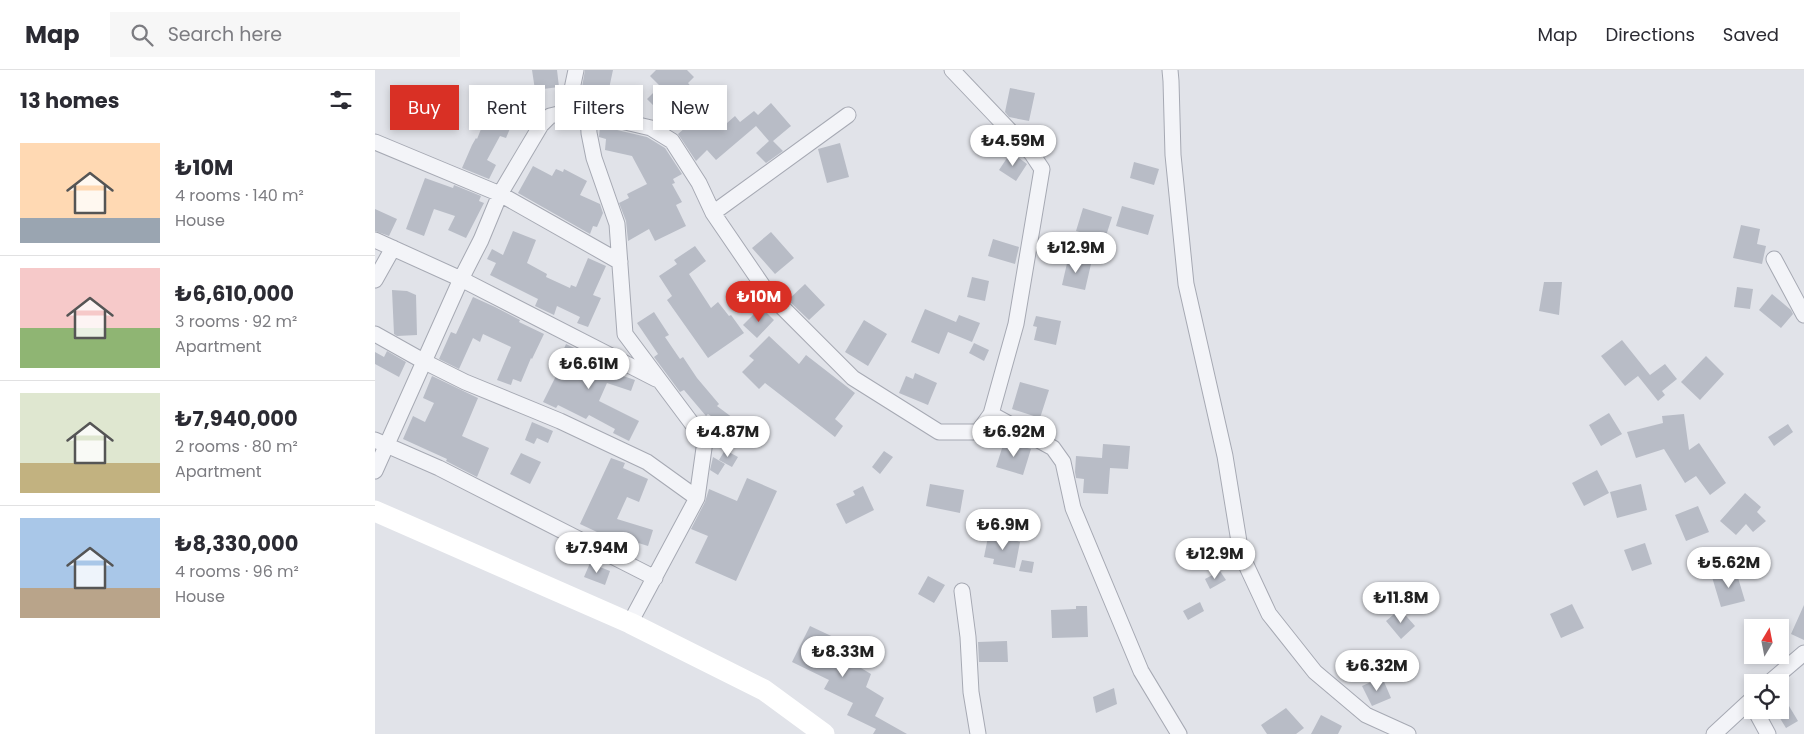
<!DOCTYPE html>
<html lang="en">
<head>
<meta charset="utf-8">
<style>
  :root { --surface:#fff; --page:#f7f7f7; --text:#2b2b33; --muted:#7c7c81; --line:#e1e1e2; --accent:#d93025 }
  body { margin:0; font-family:Poppins,sans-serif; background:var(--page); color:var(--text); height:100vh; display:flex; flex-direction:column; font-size:19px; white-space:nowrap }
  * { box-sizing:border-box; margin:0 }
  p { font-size:16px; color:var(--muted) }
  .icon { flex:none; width:28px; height:28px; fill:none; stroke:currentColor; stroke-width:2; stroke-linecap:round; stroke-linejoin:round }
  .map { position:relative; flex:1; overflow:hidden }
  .side { display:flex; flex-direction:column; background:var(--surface); width:375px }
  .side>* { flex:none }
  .banner { position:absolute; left:15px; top:15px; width:475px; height:45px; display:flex; gap:10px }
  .needle { width:32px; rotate:10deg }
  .fabs { position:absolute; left:1369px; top:549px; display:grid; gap:10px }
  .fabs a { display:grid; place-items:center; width:45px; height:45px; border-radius:0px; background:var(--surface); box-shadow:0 2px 8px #0003; font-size:25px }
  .price { position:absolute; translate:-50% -42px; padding:0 11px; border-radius:18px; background:#fff; color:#222; font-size:16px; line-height:32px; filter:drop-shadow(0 1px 2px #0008) }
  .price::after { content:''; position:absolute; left:50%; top:30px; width:15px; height:11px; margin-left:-8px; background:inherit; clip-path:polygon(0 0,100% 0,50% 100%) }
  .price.on { background:var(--accent); color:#fff }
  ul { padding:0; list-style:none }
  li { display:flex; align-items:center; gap:15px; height:125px; padding:0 20px }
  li+li { border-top:1px solid var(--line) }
  li span { display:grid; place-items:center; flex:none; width:140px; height:100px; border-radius:0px; color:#555 }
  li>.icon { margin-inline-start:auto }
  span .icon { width:60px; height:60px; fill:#fffc; stroke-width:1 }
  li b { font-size:21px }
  h2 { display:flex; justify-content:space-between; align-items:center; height:60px; padding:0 20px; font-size:21px }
  .tag { padding:0 18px; border-radius:0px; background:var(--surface); box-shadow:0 2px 8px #0003; font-size:18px; line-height:45px }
  .tag.on { background:var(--accent); color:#fff }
  header { display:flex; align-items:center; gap:30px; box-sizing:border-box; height:70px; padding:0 25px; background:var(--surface); border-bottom:1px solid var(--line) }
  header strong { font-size:24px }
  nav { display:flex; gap:28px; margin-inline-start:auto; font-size:18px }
  .search { width:350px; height:45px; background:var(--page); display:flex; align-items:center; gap:12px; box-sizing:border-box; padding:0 18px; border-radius:0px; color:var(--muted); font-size:19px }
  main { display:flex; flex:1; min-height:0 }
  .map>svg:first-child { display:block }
  .building { fill:#b8bcc6 }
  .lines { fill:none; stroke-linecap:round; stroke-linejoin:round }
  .street-casing { stroke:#a6a9b3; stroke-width:17 }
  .street { stroke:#f3f4f8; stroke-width:15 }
  .secondary { stroke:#fff; stroke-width:21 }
</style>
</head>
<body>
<header>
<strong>Map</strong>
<div class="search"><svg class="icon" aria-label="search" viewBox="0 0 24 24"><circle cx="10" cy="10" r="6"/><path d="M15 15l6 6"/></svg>Search here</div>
<nav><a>Map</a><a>Directions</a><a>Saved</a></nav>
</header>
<main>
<section class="side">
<h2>13 homes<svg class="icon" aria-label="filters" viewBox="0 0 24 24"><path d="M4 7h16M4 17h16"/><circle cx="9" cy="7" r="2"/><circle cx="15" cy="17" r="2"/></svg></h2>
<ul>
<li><span style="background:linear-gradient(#ffd9b3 75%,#9aa5b1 0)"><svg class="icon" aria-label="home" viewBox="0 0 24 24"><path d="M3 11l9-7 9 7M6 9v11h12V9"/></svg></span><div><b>₺10M</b><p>4 rooms · 140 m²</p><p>House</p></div></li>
<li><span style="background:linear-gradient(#f6c9c9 60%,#8fb573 0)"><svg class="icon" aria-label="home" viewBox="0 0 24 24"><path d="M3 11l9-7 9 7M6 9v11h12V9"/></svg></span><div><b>₺6,610,000</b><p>3 rooms · 92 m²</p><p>Apartment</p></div></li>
<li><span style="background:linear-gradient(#dfe7d0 70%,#c2b280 0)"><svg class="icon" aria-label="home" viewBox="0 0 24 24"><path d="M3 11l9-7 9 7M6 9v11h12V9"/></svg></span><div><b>₺7,940,000</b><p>2 rooms · 80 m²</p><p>Apartment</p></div></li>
<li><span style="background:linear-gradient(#a9c7e8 70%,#b9a48a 0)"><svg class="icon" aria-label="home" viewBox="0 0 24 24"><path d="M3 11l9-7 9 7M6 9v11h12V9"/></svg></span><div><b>₺8,330,000</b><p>4 rooms · 96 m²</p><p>House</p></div></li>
</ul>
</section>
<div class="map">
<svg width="1429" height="664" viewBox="0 0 1429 664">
  <rect width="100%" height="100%" fill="#e1e3e9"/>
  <path class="building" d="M157 0H182L184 17 160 20Z
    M210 0H238L232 28 206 23Z
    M281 0H312L319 7 313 13 318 19 317 20 352 53 360 46 365 52 379 41 383 45 396 33 416 56 398 71 408 81 391 93 381 83 394 71 381 56 341 90 332 80 321 91 303 64 318 51 291 24 279 36 272 29 285 16 275 6Z
    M635 18 660 23 654 51 634 47 630 42Z
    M119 27 144 37 131 68 125 66 112 90 121 95 114 109 87 98 97 75 101 68 102 69Z
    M225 56 272 67 290 78 307 104 298 109 300 113 297 114 307 132 301 135 311 156 280 171 274 159 253 171 251 151 244 133 254 128 252 124 272 114 257 86 230 80 231 69 224 67Z
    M465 73 474 107 452 113 443 79Z
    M636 82 652 94 641 111 624 100Z
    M759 92 784 99 779 115 755 108Z
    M158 96 177 106 181 99 188 102 189 99 212 111 205 125 225 134 228 143 222 157 218 156 215 164 143 123Z
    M50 108 78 118 79 115 106 126 104 131 109 133 91 168 73 160 80 146 59 139 49 166 31 159Z
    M747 136 779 145 773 165 741 156Z
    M708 138 737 147 730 169 701 161Z
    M0 139 22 149 14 166 0 161Z
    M1366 155 1385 159 1382 174 1391 176 1387 194 1358 188Z
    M138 161 161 170 152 193 172 204 171 207 195 218 196 215 201 217 213 188 231 196 218 225 226 228 213 257 202 253 205 247 182 236 179 245 160 236 163 229 115 205 121 193 112 189 117 179 128 185Z
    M396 162 419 188 400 204 377 178Z
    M618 169 644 177 640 194 613 186Z
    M320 176 331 191 314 204 336 238 343 232 354 246 356 245 369 263 333 288 292 230 297 226 284 206 302 194 299 190Z
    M693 189 716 194 710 220 687 215Z
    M597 207 614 211 610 231 592 227Z
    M1169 212H1187L1184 245 1164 241Z
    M430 214 450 235 434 250 413 230Z
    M1362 217 1378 219 1375 239 1359 237Z
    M17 220 32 221 41 225 42 265 22 266 19 264Z
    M1397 224 1416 240 1418 244 1406 258 1384 240Z
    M98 227 120 237 145 250 144 252 169 264 157 289 156 288 146 312 138 309 136 315 122 310 136 277 108 264 105 272 98 268 84 299 64 289 76 262 81 264Z
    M386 237 399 250 382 268 368 255Z
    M550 239 581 252 584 245 605 253 597 272 573 262 564 284 536 272Z
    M279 242 294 265 290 267 305 289 308 287 322 308 344 334 342 336 362 351 356 360 333 344 331 346 309 320 305 322 279 287 283 284 262 253Z
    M661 246 686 251 681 275 659 270 662 257 658 256Z
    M489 250 512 264 493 296 470 282Z
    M394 266 424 294 431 285 480 323 460 349 468 356 460 367 390 313 384 319 367 302 379 290 374 286Z
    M1247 270 1275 305 1290 294 1302 309 1287 321 1290 325 1283 331 1263 306 1250 316 1226 286Z
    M599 273 614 280 609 291 594 283Z
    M191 274 238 297 236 302 260 310 256 321 232 313 224 331 264 351 254 371 238 363 240 359 214 345 211 349 183 335 181 338 168 332 184 300 180 299Z
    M12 281 31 292 24 307 0 294V282L9 287Z
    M1331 286 1349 304 1325 330 1306 312Z
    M540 303 562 313 553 335 524 323 531 306 538 309Z
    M57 306 103 328 87 366 114 378 102 407 71 391 72 389 28 369 38 346 50 352 59 333 48 328Z
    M645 312 674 320 665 348 637 339Z
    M1234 343 1247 364 1226 376 1214 355Z
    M1309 344 1314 380 1324 373 1351 413 1335 425 1321 406 1310 413 1289 379 1261 388 1252 362 1288 353 1287 346Z
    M157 352 178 361 173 373 162 368 159 374 150 370Z
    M1413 354 1418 362 1399 376 1393 367Z
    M629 372 656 379 648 405 621 397Z
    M728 374 755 376 753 399 735 398 733 424 708 423 709 409 701 408 700 402 701 386 727 388Z
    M350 380 363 387 357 397 344 390Z
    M509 381 518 387 505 404 497 397Z
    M146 383 166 392 155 414 135 404Z
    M338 387 350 394 343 405 335 400Z
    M236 388 250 393 248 398 273 409 264 432 252 427 242 449 278 460 273 476 241 466 239 470 205 454Z
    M1222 400 1234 423 1209 436 1197 413Z
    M372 408 402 421 361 511 320 493 333 466 316 459 330 432 334 419 362 431Z
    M555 414 589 420 585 443 551 436Z
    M1266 414 1272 440 1242 448 1235 422Z
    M488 416 499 440 471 454 461 434 480 425 478 421Z
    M1370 423 1386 437 1382 442 1391 451 1378 462 1371 454 1361 465 1345 451Z
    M1323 436 1334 462 1311 471 1300 445Z
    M621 465 645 472 640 498 618 494 619 489 609 487 613 467 621 468Z
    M1270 473 1277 494 1257 501 1249 480Z
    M647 490 659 492 657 503 644 501Z
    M215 493 235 501 230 515 209 507Z
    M845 501 851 510 835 519 830 509Z
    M1361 501 1370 531 1346 537 1337 507Z
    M553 506 570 515 559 533 543 524Z
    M825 532 829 541 813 550 808 541Z
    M1197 534 1209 558 1186 568 1175 544Z
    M1429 535V570L1416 564Z
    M701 536H712L713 567 677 568 676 540 701 539Z
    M1025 539 1040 556 1026 569 1011 551Z
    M435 556 469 572 466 586 496 604 491 617 509 628 500 646 532 664H498L501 659 472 645 478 633 449 619 454 610 417 592Z
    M632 571 633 592H604L603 572Z
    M1007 607 1016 628 997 636 987 616Z
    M739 618 742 634 721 643 718 627Z
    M1405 621 1423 651 1411 658 1400 640H1405Z
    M911 638 929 658 921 664H892L886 655Z
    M946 645 967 656 963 664H936Z"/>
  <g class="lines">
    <defs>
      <path id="street" d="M577 0 657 84 667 99 641 254 616 344
        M795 0 796 11 798 85 811 214 850 386 866 484 894 544 940 602 991 645 1033 664
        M196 41 197 19 201 0
        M213 43 214 63 219 88 242 154 250 264 330 371 322 428 255 553
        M0 72 125 124 245 192
        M338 143 473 45
        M0 170 86 209 281 309
        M1399 189 1429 245
        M0 210 18 178
        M0 264 50 292 90 312 185 351 272 392 322 428
        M0 370 64 398 280 508
        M0 401 86 209 106 170 125 124 166 55 175 46 196 41 216 44 276 58 297 71 324 113 338 143 392 222 478 308 564 362H603L616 344 678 378 688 392 698 438 766 601 804 664
        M587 521 593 567 596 622 603 664
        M1395 612 1429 583
        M1380 640 1393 664
        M1339 664 1378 628"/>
    </defs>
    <use href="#street" class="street-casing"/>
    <use href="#street" class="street"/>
    <path class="secondary" d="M0 441 255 553 389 620 449 664"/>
  </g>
</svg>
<div class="fabs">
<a><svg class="needle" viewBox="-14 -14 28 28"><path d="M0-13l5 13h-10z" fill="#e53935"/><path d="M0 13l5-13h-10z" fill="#7c7c81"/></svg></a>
<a><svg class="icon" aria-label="locate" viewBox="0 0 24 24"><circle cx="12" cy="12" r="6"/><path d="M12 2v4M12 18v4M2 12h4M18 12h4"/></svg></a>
</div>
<b class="price" style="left:638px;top:97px">₺4.59M</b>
<b class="price" style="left:701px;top:204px">₺12.9M</b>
<b class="price on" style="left:384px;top:253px">₺10M</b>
<b class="price" style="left:214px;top:320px">₺6.61M</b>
<b class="price" style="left:353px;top:388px">₺4.87M</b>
<b class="price" style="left:639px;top:388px">₺6.92M</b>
<b class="price" style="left:628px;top:481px">₺6.9M</b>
<b class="price" style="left:222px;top:504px">₺7.94M</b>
<b class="price" style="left:840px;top:510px">₺12.9M</b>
<b class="price" style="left:1354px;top:519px">₺5.62M</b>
<b class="price" style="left:1026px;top:554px">₺11.8M</b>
<b class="price" style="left:468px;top:608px">₺8.33M</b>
<b class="price" style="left:1002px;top:622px">₺6.32M</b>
<div class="banner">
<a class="tag on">Buy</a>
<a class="tag">Rent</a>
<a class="tag">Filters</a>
<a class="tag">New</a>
</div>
</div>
</main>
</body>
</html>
